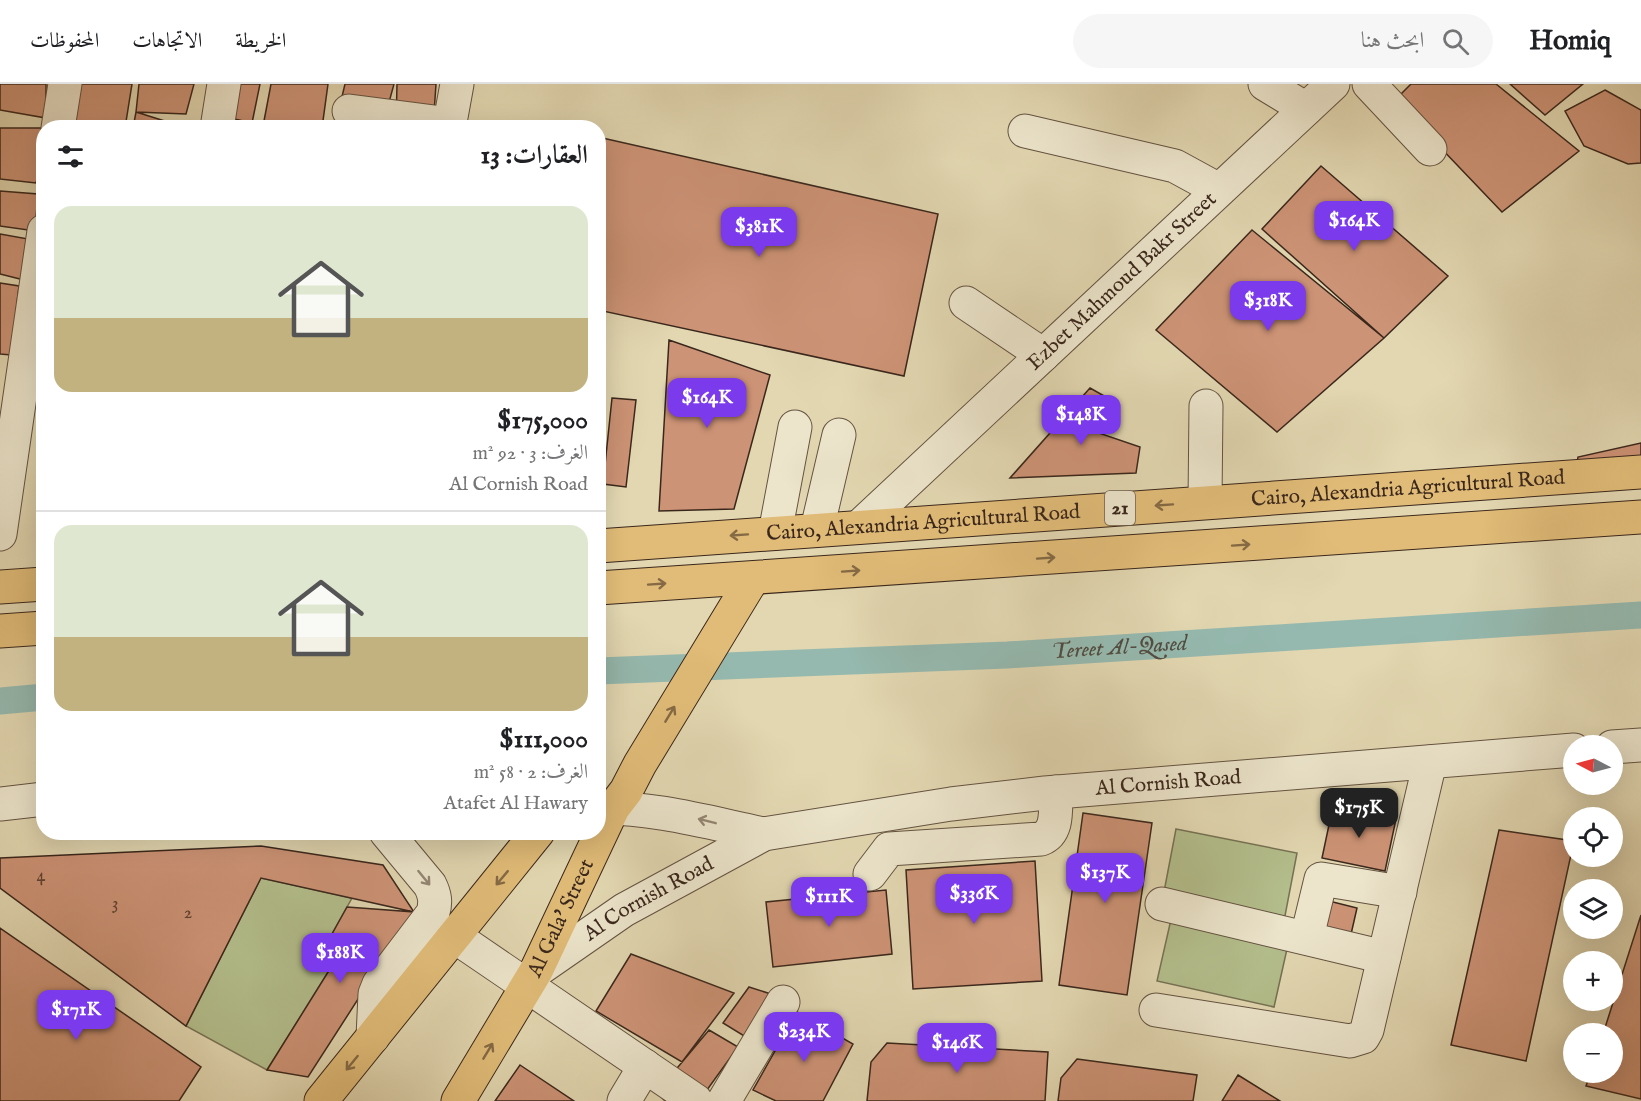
<!DOCTYPE html>
<html lang="ar">
<head>
<meta charset="utf-8">
<style>
  :root { --surface:#fff; --page:#f6f6f6; --text:#202124; --muted:#757577; --line:#e0e0e0; --accent:#7c3aed }
  body { margin:0; font-family:"IM FELL English",Amiri,serif; background:var(--page); color:var(--text); direction:rtl; height:100vh; display:flex; flex-direction:column; font-size:22px; white-space:nowrap }
  * { box-sizing:border-box; margin:0 }
  p { font-size:20px; color:var(--muted) }
  .icon { flex:none; width:33px; height:33px; fill:none; stroke:currentColor; stroke-width:2; stroke-linecap:round; stroke-linejoin:round }
  .map { position:relative; flex:1; overflow:hidden; direction:ltr }
  .drawer { position:absolute; left:36px; top:36px; width:570px; height:720px; display:flex; flex-direction:column; background:var(--surface); border-radius:24px; box-shadow:0 6px 24px #0002; direction:rtl }
  .drawer>* { flex:none }
  .needle { width:39px; rotate:276deg }
  .fabs { position:absolute; left:1563px; top:651px; display:grid; gap:12px }
  .fabs a { display:grid; place-items:center; width:60px; height:60px; border-radius:50%; background:var(--surface); box-shadow:0 6px 24px #0002; font-size:30px }
  .price { position:absolute; translate:-50% -51px; padding:0 14px; border-radius:12px; background:var(--accent); color:#fff; font-size:20px; line-height:39px; filter:drop-shadow(0 2px 3px #0008) }
  .price::after { content:''; position:absolute; left:50%; top:36px; width:18px; height:14px; margin-left:-9px; background:inherit; clip-path:polygon(0 0,100% 0,50% 100%) }
  .price.active { background:#222; color:#fff }
  ul { padding:0; list-style:none }
  li { display:grid; align-content:center; gap:12px; height:318px; padding:0 18px }
  li+li { border-top:2px solid var(--line) }
  li span { display:grid; place-items:center; height:186px; border-radius:18px; color:#555 }
  li>.icon { margin-inline-start:auto }
  span .icon { width:108px; height:108px; fill:#fffc; stroke-width:1 }
  li b { font-size:26px }
  h2 { display:flex; justify-content:space-between; align-items:center; height:72px; padding:0 18px; font-size:26px }
  header { display:flex; align-items:center; gap:36px; box-sizing:border-box; height:84px; padding:0 30px; background:var(--surface); border-bottom:2px solid var(--line) }
  header strong { font-size:28px }
  nav { display:flex; gap:33px; margin-inline-start:auto; font-size:21px }
  .search { width:420px; height:54px; background:var(--page); display:flex; align-items:center; gap:15px; box-sizing:border-box; padding:0 21px; border-radius:33px; color:var(--muted); font-size:22px }
  .map>svg:first-child { display:block }
  .green { fill:#b3be8c; stroke:#767254; stroke-width:1.5 }
  .lines { fill:none; stroke-linecap:round; stroke-linejoin:round }
  .canal { stroke:#95b9af; stroke-width:27 }
  .building { fill:#cd9376; stroke:#3a271c; stroke-width:1.5 }
  .minor-casing { stroke:#645341; stroke-width:35 }
  .major-casing { stroke:#3a271c; stroke-width:35 }
  .highway-casing { stroke:#3a271c; stroke-width:35 }
  .minor { stroke:#ece5cc; stroke-width:33 }
  .major { stroke:#e1bc78; stroke-width:33 }
  .highway { stroke:#e1bc78; stroke-width:33 }
  .oneway { stroke:#856a45 }
  .oneway2 { stroke:#938674 }
  .labels { text-anchor:middle; dominant-baseline:central; stroke-width:6; stroke-linejoin:round; paint-order:stroke }
  .number-label { font-size:18px; fill:#5f4232 }
  .shield { fill:#ece5cc; stroke:#6f6051; stroke-width:1.5 }
  .shield-label { font-size:20px; font-weight:bold; fill:#3a271c }
  .street-label { font-size:21px; fill:#3a271c; stroke:#ece5cc }
  .water-label { font-size:22px; font-style:italic; fill:#514c41; stroke:#ece5cc }
</style>
</head>
<body>
<header>
<strong>Homiq</strong>
<div class="search"><svg class="icon" aria-label="search" viewBox="0 0 24 24"><circle cx="10" cy="10" r="6"/><path d="M15 15l6 6"/></svg>ابحث هنا</div>
<nav><a>الخريطة</a><a>الاتجاهات</a><a>المحفوظات</a></nav>
</header>
<div class="map">
<svg width="1641" height="1017" viewBox="0 0 1641 1017">
  <rect width="100%" height="100%" fill="#e2d7b1"/>
  <filter id="stains"><feTurbulence type="fractalNoise" baseFrequency=".00333" numOctaves="4"/><feColorMatrix values="0 0 0 0 .2 0 0 0 0 .09 0 0 0 0 .02 0 0 0 .5 -.17"/></filter>
  <radialGradient id="worn" r=".72"><stop offset=".6" stop-color="#630" stop-opacity="0"/><stop offset="1" stop-color="#630" stop-opacity=".3"/></radialGradient>
  <path class="green" d="M1176 745 1297 769 1284 837 1163 813Z
    M261 794 352 814 317 877 330 885 267 986 186 942Z
    M1172 831 1289 856 1274 923 1157 897Z"/>
  <g class="lines">
    <g class="canal">
      <path id="s1" d="M598 587 1007 571 1641 531"/>
      <path d="M0 617 44 613"/>
    </g>
  </g>
  <path class="building" d="M0 0H46V34L0 26Z
    M73 0H132L125 44H113L67 36Z
    M139 0H194L186 30 136 28Z
    M210 0H260L252 39 204 28Z
    M271 0H328L322 44H307L264 37Z
    M345 0H394L382 44 335 42Z
    M397 0H436L433 44H396Z
    M1411 0H1496L1579 67 1502 128 1395 16Z
    M1510 0H1583L1545 31Z
    M1605 6 1641 26V79L1628 80 1584 62 1565 27Z
    M136 28 187 44H133Z
    M0 44H44V70L36 99 0 95Z
    M598 53 938 130 904 292 598 226Z
    M1321 82 1448 192 1384 254 1262 145Z
    M0 107 38 110 35 147 0 142Z
    M1252 146 1384 254 1277 348 1156 246Z
    M0 150 34 156 28 197 0 190Z
    M0 199 19 202 11 271 0 270Z
    M669 256 770 291 734 425 659 427Z
    M1090 304 1113 317 1087 345 1140 363 1136 389 1010 394Z
    M612 314 636 316 626 403 603 400Z
    M1641 359V387L1576 385 1578 373Z
    M1333 722 1396 735 1385 787 1322 774Z
    M1083 729 1152 739 1127 911 1059 901Z
    M1499 746 1574 757 1526 977 1451 961Z
    M261 762 383 781 414 828 261 794 186 942 0 804V774Z
    M1035 777 1042 897 913 905 906 786Z
    M886 806 892 870 773 883 766 818Z
    M1321 815 1357 824 1349 859 1313 851Z
    M347 823 414 828 308 993 267 986 330 885 317 877Z
    M1641 831V1015L1586 1002 1591 988H1612V950H1603Z
    M0 844 201 983 179 1017H0Z
    M631 870 734 909 682 978 596 927Z
    M749 903 774 911 749 955 723 939Z
    M797 928 853 960 823 1017H776L753 1006Z
    M709 946 738 963 699 1017H665L657 1008Z
    M887 959 1048 968 1045 1017H867L871 978Z
    M1077 975 1197 991 1193 1017H1058L1061 994Z
    M520 981 574 1017H495Z
    M1238 991 1280 1017H1222Z"/>
  <g class="lines">
    <defs>
      <g id="minor">
        <path d="M1265 0 1306 25"/>
        <path d="M1369 0 1430 65"/>
        <path d="M349 27 450 40"/>
        <path d="M58 44 65 0"/>
        <path d="M217 44 224 0"/>
        <path d="M449 44 457 0"/>
        <path d="M1025 47 1175 82 1219 106"/>
        <path d="M966 219 1043 271"/>
        <path d="M1205 418 1206 322"/>
        <path id="s2" d="M859 443 1333 0"/>
        <path d="M817 445 839 351"/>
        <path d="M775 449 795 343"/>
        <path d="M0 450 44 147"/>
        <path d="M1612 663 1641 661"/>
        <path d="M0 720 44 715"/>
        <path d="M598 724C654 723 710 739 764 750"/>
        <path d="M870 790 889 765 1041 755C1059 748 1055 725 1056 708"/>
        <path d="M1162 820 1384 873"/>
        <path d="M454 852 696 1017"/>
        <path d="M1307 853 1321 795 1400 808"/>
        <path id="s3" d="M536 887 624 826 764 750 951 720 1045 709 1574 666"/>
        <path d="M1156 926 1350 957 1363 953 1367 946 1430 678"/>
        <path d="M373 953 375 910 379 900 433 829C436 818 435 811 430 801L386 748"/>
        <path d="M624 1017 645 982"/>
        <path d="M724 1017 783 918"/>
      </g>
      <g id="major">
        <path d="M321 1017 538 748"/>
        <path id="s4" d="M458 1017 536 887 613 724 626 707 640 680 753 494"/>
      </g>
      <g id="highway">
        <path id="s5" d="M598 462 1641 388"/>
        <path d="M0 503 44 500"/>
        <path d="M598 504 1641 433"/>
        <path d="M0 547 44 544"/>
      </g>
    </defs>
    <use href="#minor" class="minor-casing"/>
    <use href="#major" class="major-casing"/>
    <use href="#highway" class="highway-casing"/>
    <use href="#minor" class="minor"/>
    <use href="#major" class="major"/>
    <use href="#highway" class="highway"/>
  </g>
  <defs><path id="oneway-shaft" d="M-6 0H5M1.5-3L5.5 0L1.5 3" fill="none" stroke-width="1.6" stroke-linecap="round" stroke-linejoin="round" transform="scale(1.5)"/></defs>
  <g class="oneway">
    <use href="#oneway-shaft" transform="translate(1164 421) rotate(176)"/>
    <use href="#oneway-shaft" transform="translate(739 451) rotate(176)"/>
    <use href="#oneway-shaft" transform="translate(1241 461) rotate(-4)"/>
    <use href="#oneway-shaft" transform="translate(1046 474) rotate(-4)"/>
    <use href="#oneway-shaft" transform="translate(851 487) rotate(-4)"/>
    <use href="#oneway-shaft" transform="translate(657 500) rotate(-4)"/>
    <use href="#oneway-shaft" transform="translate(670 630) rotate(-59)"/>
    <use href="#oneway-shaft" transform="translate(502 794) rotate(130)"/>
    <use href="#oneway-shaft" transform="translate(488 967) rotate(-59)"/>
    <use href="#oneway-shaft" transform="translate(352 979) rotate(129)"/>
  </g>
  <g class="oneway2">
    <use href="#oneway-shaft" transform="translate(707 737) rotate(-166)"/>
    <use href="#oneway-shaft" transform="translate(424 794) rotate(51)"/>
  </g>
  <g class="labels">
    <g class="number-label">
      <text x="41" y="792">4</text>
      <text x="115" y="820">3</text>
      <text x="188" y="829">2</text>
    </g>
    <rect class="shield" x="1105" y="407" width="30" height="34" rx="4.5"/>
    <g class="shield-label">
      <text x="1120" y="424">21</text>
    </g>
    <g class="street-label">
      <text stroke="none"><textPath href="#s2" startOffset="360">Ezbet Mahmoud Bakr Street</textPath></text>
      <text stroke="none"><textPath href="#s5" startOffset="812">Cairo, Alexandria Agricultural Road</textPath></text>
      <text stroke="none"><textPath href="#s5" startOffset="326">Cairo, Alexandria Agricultural Road</textPath></text>
      <text stroke="none"><textPath href="#s3" startOffset="674">Al Cornish Road</textPath></text>
      <text stroke="none"><textPath href="#s3" startOffset="134">Al Cornish Road</textPath></text>
      <text stroke="none"><textPath href="#s4" startOffset="210">Al Gala' Street</textPath></text>
    </g>
    <g class="water-label">
      <text stroke="none"><textPath href="#s1" startOffset="522">Tereet Al-Qased</textPath></text>
    </g>
  </g>
  <rect width="100%" height="100%" filter="url(#stains)"/>
  <rect width="100%" height="100%" fill="url(#worn)"/>
</svg>
<div class="fabs">
<a><svg class="needle" viewBox="-14 -14 28 28"><path d="M0-13l5 13h-10z" fill="#e53935"/><path d="M0 13l5-13h-10z" fill="#757577"/></svg></a>
<a><svg class="icon" aria-label="locate" viewBox="0 0 24 24"><circle cx="12" cy="12" r="6"/><path d="M12 2v4M12 18v4M2 12h4M18 12h4"/></svg></a>
<a><svg class="icon" aria-label="layers" viewBox="0 0 24 24"><path d="M12 4l9 5-9 5-9-5zM3 14l9 5 9-5"/></svg></a>
<a>+</a>
<a>−</a>
</div>
<b class="price" style="left:1354px;top:168px">$164K</b>
<b class="price" style="left:759px;top:174px">$381K</b>
<b class="price" style="left:1268px;top:248px">$318K</b>
<b class="price" style="left:707px;top:345px">$164K</b>
<b class="price" style="left:1081px;top:362px">$148K</b>
<b class="price active" style="left:1359px;top:755px">$175K</b>
<b class="price" style="left:1105px;top:820px">$137K</b>
<b class="price" style="left:974px;top:841px">$336K</b>
<b class="price" style="left:829px;top:844px">$111K</b>
<b class="price" style="left:340px;top:900px">$188K</b>
<b class="price" style="left:76px;top:957px">$171K</b>
<b class="price" style="left:804px;top:979px">$234K</b>
<b class="price" style="left:957px;top:990px">$146K</b>
<section class="drawer">
<h2>العقارات: 13<svg class="icon" aria-label="filters" viewBox="0 0 24 24"><path d="M4 7h16M4 17h16"/><circle cx="9" cy="7" r="2"/><circle cx="15" cy="17" r="2"/></svg></h2>
<ul>
<li><span style="background:linear-gradient(#dfe7d0 60%,#c2b280 0)"><svg class="icon" aria-label="home" viewBox="0 0 24 24"><path d="M3 11l9-7 9 7M6 9v11h12V9"/></svg></span><div><b>$175,000</b><p>الغرف: 3 · 92 m²</p><p>Al Cornish Road</p></div></li>
<li><span style="background:linear-gradient(#dfe7d0 60%,#c2b280 0)"><svg class="icon" aria-label="home" viewBox="0 0 24 24"><path d="M3 11l9-7 9 7M6 9v11h12V9"/></svg></span><div><b>$111,000</b><p>الغرف: 2 · 58 m²</p><p>Atafet Al Hawary</p></div></li>
</ul>
</section>
</div>
</body>
</html>
